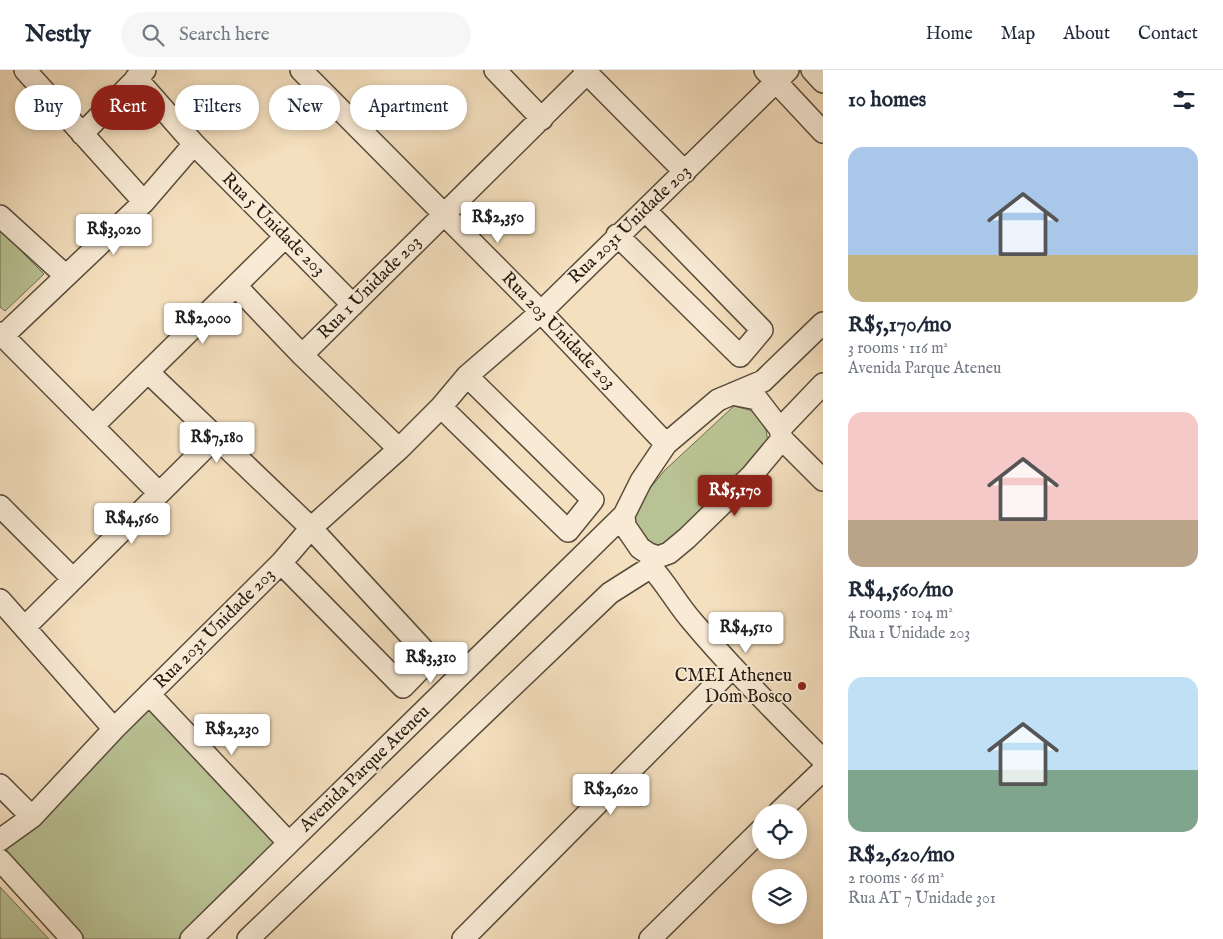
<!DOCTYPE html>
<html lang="en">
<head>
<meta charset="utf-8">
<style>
  :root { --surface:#fff; --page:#f6f6f7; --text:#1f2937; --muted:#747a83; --line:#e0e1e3; --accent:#8f2418 }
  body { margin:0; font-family:"IM FELL English",serif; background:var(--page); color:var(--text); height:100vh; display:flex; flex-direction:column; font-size:19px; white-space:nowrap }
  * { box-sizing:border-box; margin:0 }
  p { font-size:16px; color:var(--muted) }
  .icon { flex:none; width:28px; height:28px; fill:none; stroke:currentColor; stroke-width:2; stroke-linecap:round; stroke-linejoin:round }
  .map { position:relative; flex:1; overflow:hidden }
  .drawer { display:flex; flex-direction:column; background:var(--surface); width:400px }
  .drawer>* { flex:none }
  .banner { position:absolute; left:15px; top:15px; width:475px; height:45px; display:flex; gap:10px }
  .tools { position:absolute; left:752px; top:734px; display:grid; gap:10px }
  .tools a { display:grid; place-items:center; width:55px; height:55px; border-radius:50%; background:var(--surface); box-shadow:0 2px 8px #0003; font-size:25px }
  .price { position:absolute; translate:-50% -42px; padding:0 11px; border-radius:5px; background:#fff; color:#222; font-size:16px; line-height:32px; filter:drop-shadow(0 1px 2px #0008) }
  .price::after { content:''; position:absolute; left:50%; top:30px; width:15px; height:11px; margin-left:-8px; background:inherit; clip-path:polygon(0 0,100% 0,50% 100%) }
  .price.selected { background:var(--accent); color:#fff }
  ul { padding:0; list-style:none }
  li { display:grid; align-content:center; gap:10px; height:265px; padding:0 25px }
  li span { display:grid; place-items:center; height:155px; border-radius:15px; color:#555 }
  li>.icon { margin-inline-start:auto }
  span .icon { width:90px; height:90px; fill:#fffc; stroke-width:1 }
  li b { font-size:21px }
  h2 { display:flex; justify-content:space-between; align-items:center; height:60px; padding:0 25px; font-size:21px }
  .chip { padding:0 18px; border-radius:22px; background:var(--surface); box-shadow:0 2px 8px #0003; font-size:18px; line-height:45px }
  .chip.selected { background:var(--accent); color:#fff }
  header { display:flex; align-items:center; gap:30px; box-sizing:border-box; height:70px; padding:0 25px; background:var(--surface); border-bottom:1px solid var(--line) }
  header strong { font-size:24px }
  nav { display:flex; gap:28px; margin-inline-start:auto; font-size:18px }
  .search { width:350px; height:45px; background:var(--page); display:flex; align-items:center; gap:12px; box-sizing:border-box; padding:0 18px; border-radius:28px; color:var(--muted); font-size:19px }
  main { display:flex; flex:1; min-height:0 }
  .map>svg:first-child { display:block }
  .green { fill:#b9c294; stroke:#6e6e52 }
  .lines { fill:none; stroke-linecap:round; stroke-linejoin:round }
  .minor-casing { stroke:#584c3b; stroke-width:24 }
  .minor { stroke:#f8ead5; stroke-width:21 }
  .poi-dot { fill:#8f2418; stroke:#f8ead5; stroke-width:2 }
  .labels { text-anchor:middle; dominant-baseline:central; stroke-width:4; stroke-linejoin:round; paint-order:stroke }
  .street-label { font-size:18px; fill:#241b0f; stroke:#f8ead5 }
  .poi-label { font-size:18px; fill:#241b0f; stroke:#f8ead5; text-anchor:end }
</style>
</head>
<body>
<header>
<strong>Nestly</strong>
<div class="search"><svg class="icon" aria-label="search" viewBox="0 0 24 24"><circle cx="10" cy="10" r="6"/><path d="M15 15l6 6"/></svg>Search here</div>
<nav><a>Home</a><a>Map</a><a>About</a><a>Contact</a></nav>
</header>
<main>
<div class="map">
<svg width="823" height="869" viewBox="0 0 823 869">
  <rect width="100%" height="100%" fill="#f4dfbe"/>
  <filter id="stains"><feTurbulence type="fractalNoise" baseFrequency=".004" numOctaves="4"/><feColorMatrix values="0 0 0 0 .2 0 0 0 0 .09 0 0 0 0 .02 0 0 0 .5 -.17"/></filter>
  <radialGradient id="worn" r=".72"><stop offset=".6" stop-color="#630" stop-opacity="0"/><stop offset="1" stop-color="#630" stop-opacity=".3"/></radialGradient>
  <path class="green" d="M0 160 44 204 5 241 0 237Z
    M734 336 753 341 765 352 768 373 674 474 660 476 643 471 635 459 633 439 665 400Z
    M148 635 278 774 178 869H81L0 780Z
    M0 817 49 869H0Z"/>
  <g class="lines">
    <defs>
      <path id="minor" d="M25 0 144 132
        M301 0 541 242 666 374
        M495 0 542 49
        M584 0 685 102
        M765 0 823 62
        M812 0 823 12
        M136 8 194 74 353 235
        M82 64 145 0
        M0 146 66 206
        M617 165 740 286 762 260 645 140
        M236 216 302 285 399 379
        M0 263 158 422
        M3 266 144 132 194 74
        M302 285 587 3
        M149 303 311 458 431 588 403 617 281 493
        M732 324 757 329 780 359 782 369 752 405 687 468 669 483 658 487 649 484 640 478 625 456 624 445 641 411 666 374 718 330 763 311 823 253
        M441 337 568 461 593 430 467 306
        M93 356 285 167
        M780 359 823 314
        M782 369 823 410
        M0 436 73 509
        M651 497C666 513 677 534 692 551 733 600 779 645 823 690
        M0 530 114 659
        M25 557 215 368
        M149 624 289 773
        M0 715 32 747
        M779 742 823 700
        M0 770 32 747 114 659 281 493 311 458 399 379 441 337 467 306 541 242 788 0
        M0 790 72 869
        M191 869 624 445
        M248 869 610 523 651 497 658 487
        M463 869 733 597
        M650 869 761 760"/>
    </defs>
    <use href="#minor" class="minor-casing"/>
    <use href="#minor" class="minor"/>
  </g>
  <circle class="poi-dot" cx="802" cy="616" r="5"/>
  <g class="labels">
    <g class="street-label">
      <text transform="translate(273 155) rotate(45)">Rua 5 Unidade 203</text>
      <text transform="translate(630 155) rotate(-44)">Rua 2031 Unidade 203</text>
      <text transform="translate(370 218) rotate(-45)">Rua 1 Unidade 203</text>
      <text transform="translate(558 261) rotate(46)">Rua 203 Unidade 203</text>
      <text transform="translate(215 559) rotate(-45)">Rua 2031 Unidade 203</text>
      <text transform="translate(365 699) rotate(-44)">Avenida Parque Ateneu</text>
    </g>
    <g class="poi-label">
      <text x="792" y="606">CMEI Atheneu<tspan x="792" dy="21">Dom Bosco</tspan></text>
    </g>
  </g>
  <rect width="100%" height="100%" filter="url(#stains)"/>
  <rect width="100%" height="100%" fill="url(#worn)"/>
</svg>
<div class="tools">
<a><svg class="icon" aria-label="locate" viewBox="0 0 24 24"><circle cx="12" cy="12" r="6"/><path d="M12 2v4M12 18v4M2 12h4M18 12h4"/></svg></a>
<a><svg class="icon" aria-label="layers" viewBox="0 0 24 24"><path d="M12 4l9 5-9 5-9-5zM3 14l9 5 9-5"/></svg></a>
</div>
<b class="price" style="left:498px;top:174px">R$2,350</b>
<b class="price" style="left:114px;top:186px">R$3,020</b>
<b class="price" style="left:203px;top:275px">R$2,000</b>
<b class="price" style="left:217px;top:394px">R$7,180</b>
<b class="price selected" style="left:735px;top:447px">R$5,170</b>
<b class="price" style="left:132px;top:475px">R$4,560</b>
<b class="price" style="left:746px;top:584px">R$4,510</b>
<b class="price" style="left:431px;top:614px">R$3,310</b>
<b class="price" style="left:232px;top:686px">R$2,230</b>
<b class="price" style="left:611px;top:746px">R$2,620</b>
<div class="banner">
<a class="chip">Buy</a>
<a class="chip selected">Rent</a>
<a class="chip">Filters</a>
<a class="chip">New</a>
<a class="chip">Apartment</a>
</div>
</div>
<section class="drawer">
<h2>10 homes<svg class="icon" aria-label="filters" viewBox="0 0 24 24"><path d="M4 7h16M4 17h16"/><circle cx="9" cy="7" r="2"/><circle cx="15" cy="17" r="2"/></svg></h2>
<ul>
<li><span style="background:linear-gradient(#a9c7e8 70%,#c2b280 0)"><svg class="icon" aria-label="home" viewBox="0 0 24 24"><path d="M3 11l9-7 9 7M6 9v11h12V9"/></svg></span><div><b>R$5,170/mo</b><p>3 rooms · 116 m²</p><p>Avenida Parque Ateneu</p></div></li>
<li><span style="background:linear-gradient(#f6c9c9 70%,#b9a48a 0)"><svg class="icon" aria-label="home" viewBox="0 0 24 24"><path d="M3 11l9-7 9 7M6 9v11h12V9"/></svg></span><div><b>R$4,560/mo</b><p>4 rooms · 104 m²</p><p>Rua 1 Unidade 203</p></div></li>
<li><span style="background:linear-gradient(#bfe0f5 60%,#7fa58c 0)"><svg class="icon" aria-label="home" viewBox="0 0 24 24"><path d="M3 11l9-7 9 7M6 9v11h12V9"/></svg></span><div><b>R$2,620/mo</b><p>2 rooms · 66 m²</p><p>Rua AT 7 Unidade 301</p></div></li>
</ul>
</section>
</main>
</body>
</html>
